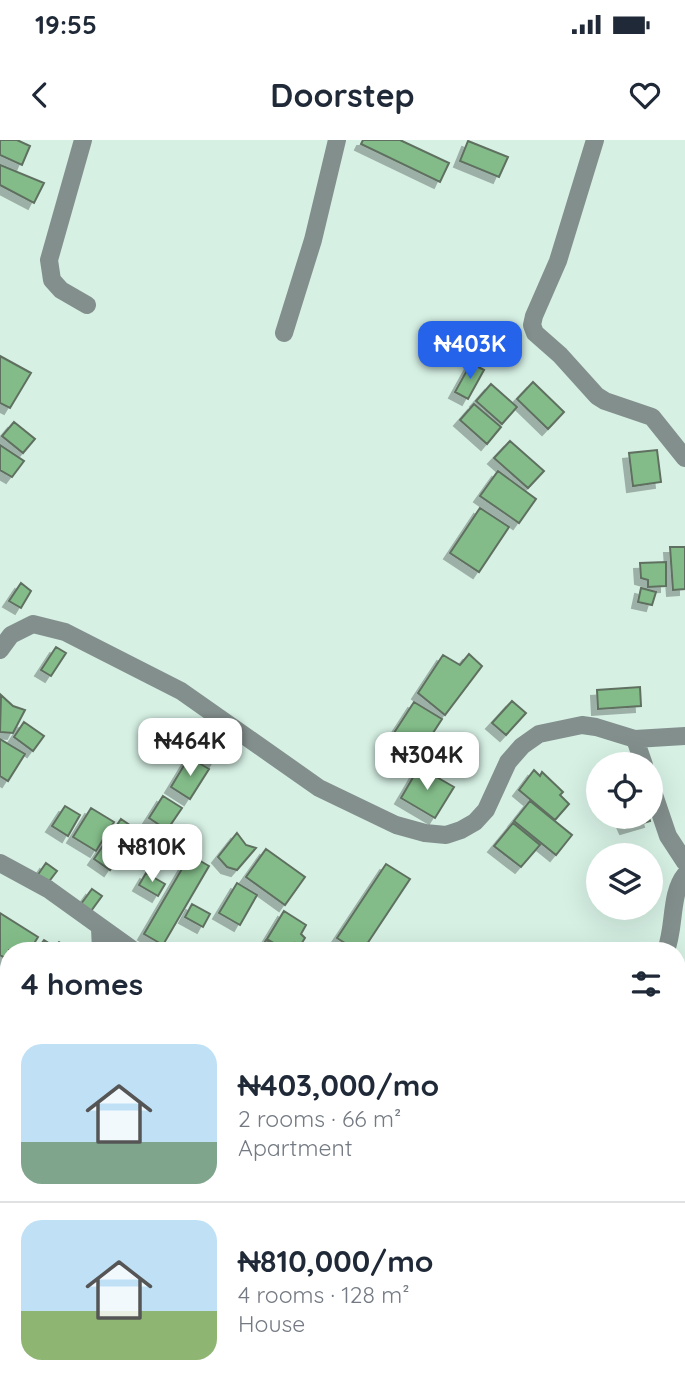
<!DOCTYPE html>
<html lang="en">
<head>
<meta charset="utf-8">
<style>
  :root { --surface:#fff; --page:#f2f2f3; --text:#1f2937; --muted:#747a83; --line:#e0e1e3; --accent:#2563eb }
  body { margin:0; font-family:Quicksand,sans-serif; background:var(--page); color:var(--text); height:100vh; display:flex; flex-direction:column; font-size:26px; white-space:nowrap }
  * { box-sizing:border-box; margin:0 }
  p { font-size:23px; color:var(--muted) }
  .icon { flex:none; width:38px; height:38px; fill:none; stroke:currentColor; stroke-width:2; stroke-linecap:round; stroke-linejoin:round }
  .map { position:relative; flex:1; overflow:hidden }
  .side { position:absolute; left:0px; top:802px; width:686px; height:450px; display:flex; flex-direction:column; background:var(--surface); border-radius:28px 28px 0 0; box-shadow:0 7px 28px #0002 }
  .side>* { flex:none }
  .fabs { position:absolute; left:586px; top:612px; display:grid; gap:14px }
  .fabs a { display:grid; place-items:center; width:77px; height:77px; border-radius:50%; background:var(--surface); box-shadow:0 7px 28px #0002; font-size:35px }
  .price { position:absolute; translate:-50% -60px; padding:0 16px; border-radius:14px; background:#fff; color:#222; font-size:23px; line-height:46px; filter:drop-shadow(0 2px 4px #0008) }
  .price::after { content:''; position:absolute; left:50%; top:42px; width:21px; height:16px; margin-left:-10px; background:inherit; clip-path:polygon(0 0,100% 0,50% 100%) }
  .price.on { background:var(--accent); color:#fff }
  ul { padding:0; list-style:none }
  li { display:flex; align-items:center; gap:21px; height:175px; padding:0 21px }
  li+li { border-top:2px solid var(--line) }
  li span { display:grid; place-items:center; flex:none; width:196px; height:140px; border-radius:21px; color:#555 }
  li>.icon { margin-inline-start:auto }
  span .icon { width:84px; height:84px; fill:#fffc; stroke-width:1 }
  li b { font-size:30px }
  h2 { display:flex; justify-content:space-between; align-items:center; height:84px; padding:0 21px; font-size:30px }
  .status { display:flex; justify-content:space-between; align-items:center; height:49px; padding:0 35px; background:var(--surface); direction:ltr }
  .status svg { height:19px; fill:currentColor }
  header { display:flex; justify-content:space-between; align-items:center; height:91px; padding:0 21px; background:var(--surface); font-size:32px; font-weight:800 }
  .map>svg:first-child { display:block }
  .building { fill:#83bc89; stroke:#5f7060; stroke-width:2; filter:url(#shadow) }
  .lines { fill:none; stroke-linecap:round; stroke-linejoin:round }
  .street { stroke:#838f8d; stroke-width:18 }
</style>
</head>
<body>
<div class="status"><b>19:55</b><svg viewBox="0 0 49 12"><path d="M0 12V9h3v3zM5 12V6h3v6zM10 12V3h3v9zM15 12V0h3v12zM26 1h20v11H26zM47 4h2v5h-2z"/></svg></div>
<header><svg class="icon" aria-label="back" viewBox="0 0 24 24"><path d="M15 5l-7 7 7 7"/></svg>Doorstep<svg class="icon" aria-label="heart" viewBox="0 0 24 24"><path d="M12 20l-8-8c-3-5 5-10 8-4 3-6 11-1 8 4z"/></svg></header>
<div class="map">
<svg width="685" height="1250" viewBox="0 0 685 1250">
  <defs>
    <filter id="shadow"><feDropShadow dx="-6" dy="6" stdDeviation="0" flood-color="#0004"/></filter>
  </defs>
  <rect width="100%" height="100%" fill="#d6f0e4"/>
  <path class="building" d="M0 0H17L30 6 22 25 0 15Z
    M363 0H400L449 23 440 42 361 4Z
    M468 1 508 17 499 37 460 21Z
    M0 25 44 43 34 63 0 45Z
    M0 216 31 233 10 268 0 263Z
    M471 223 484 230 468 259 455 252Z
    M533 242 564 272 548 289 517 259Z
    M491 244 517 267 502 284 476 261Z
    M474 264 501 287 487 304 460 280Z
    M14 282 35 299 23 313 2 296Z
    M510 301 544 331 528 348 494 318Z
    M0 305 24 321 12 337 0 330Z
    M657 310 661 342 633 346 629 313Z
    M498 331 536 359 519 383 480 356Z
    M480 368 509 387 479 432 450 413Z
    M670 407H685V449L673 450Z
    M666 422V446L648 447V440L641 438 640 423Z
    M21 443 31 451 21 468 9 461Z
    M641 448 656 452 652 465 638 462Z
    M56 507 66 513 51 536 41 530Z
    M469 514 482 526 445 575 418 553 443 515 460 525Z
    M640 547 641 566 598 569 597 550Z
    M1 555 13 566 25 570 13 593 0 592Z
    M512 561 526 573 506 595 492 583Z
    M414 562 442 579 420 613 392 596Z
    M24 582 44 596 33 611 14 597Z
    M0 599 25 614 8 641 0 636Z
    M215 601 224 606 215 621 206 616Z
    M189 617 209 629 190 659 171 647Z
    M419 627 454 647 435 678 401 658Z
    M534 630 540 636 542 632 563 652 560 655 569 664 555 680 519 650Z
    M163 656 182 668 167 690 149 678Z
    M530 661 572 695 556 715 514 681Z
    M65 666 80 675 68 696 52 686Z
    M91 668 114 682 96 711 73 697Z
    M621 677H649L650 681 626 688Z
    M121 679 137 690 110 730 94 719Z
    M513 683 540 705 521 727 494 706Z
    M237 693 246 705 256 708 237 730 227 727 218 717Z
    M266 709 305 737 285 765 246 737Z
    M190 715 209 726 163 805 144 794Z
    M46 723 57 731 47 744 37 736Z
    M386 724 410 739 363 810H356L337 798Z
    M146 733 165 744 158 756 139 745Z
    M237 743 257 755 240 785 219 773Z
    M92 749 102 756 91 771 81 764Z
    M192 764 210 774 203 787 185 777Z
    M284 771 306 785 301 794 305 798 300 806 295 803 291 810H286L267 799Z
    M0 773 38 797 30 810H9V820L0 815Z
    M44 800 55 807 59 802 66 807 64 810H37Z
    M266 800 284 810H260Z
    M0 890 9 895V919L0 931Z"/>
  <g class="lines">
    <path class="street" d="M83 0 49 120 52 140 61 150 87 165
      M595 0 558 121 534 176 532 185 535 193 560 215 597 256 605 261 652 277 685 318
      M284 193 313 100 337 0
      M0 510 11 495 33 484 65 492 181 551 319 648 396 685 425 693 446 695 461 690 475 682 486 670 508 622 522 606 539 594 582 585 596 587 635 599 685 596
      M635 599 644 625
      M651 646 668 696 685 722
      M0 723 48 749 133 810
      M100 788 101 810
      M666 810C675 788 670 753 685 735
      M0 985 9 969
      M0 1018 9 1022
      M554 1242 555 1250
      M327 1250 328 1242"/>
  </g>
</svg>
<div class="fabs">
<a><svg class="icon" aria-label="locate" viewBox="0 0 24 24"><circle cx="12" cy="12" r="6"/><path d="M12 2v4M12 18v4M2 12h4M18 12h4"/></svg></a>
<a><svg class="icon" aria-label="layers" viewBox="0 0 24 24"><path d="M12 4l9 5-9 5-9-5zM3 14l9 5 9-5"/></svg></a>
</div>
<b class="price on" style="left:470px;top:241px">₦403K</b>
<b class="price" style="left:190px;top:638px">₦464K</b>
<b class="price" style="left:427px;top:652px">₦304K</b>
<b class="price" style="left:152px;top:744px">₦810K</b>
<section class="side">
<h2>4 homes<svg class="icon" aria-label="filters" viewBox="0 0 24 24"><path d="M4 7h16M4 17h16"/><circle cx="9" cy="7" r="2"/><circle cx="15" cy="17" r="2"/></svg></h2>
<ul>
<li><span style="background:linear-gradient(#bfe0f5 70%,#7fa58c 0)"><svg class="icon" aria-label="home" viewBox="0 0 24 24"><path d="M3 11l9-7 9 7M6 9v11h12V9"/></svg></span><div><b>₦403,000/mo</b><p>2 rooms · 66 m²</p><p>Apartment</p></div></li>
<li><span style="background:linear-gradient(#bfe0f5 65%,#8fb573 0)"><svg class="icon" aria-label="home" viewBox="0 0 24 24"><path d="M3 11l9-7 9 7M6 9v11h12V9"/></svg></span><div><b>₦810,000/mo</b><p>4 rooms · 128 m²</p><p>House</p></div></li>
</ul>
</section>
</div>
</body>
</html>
